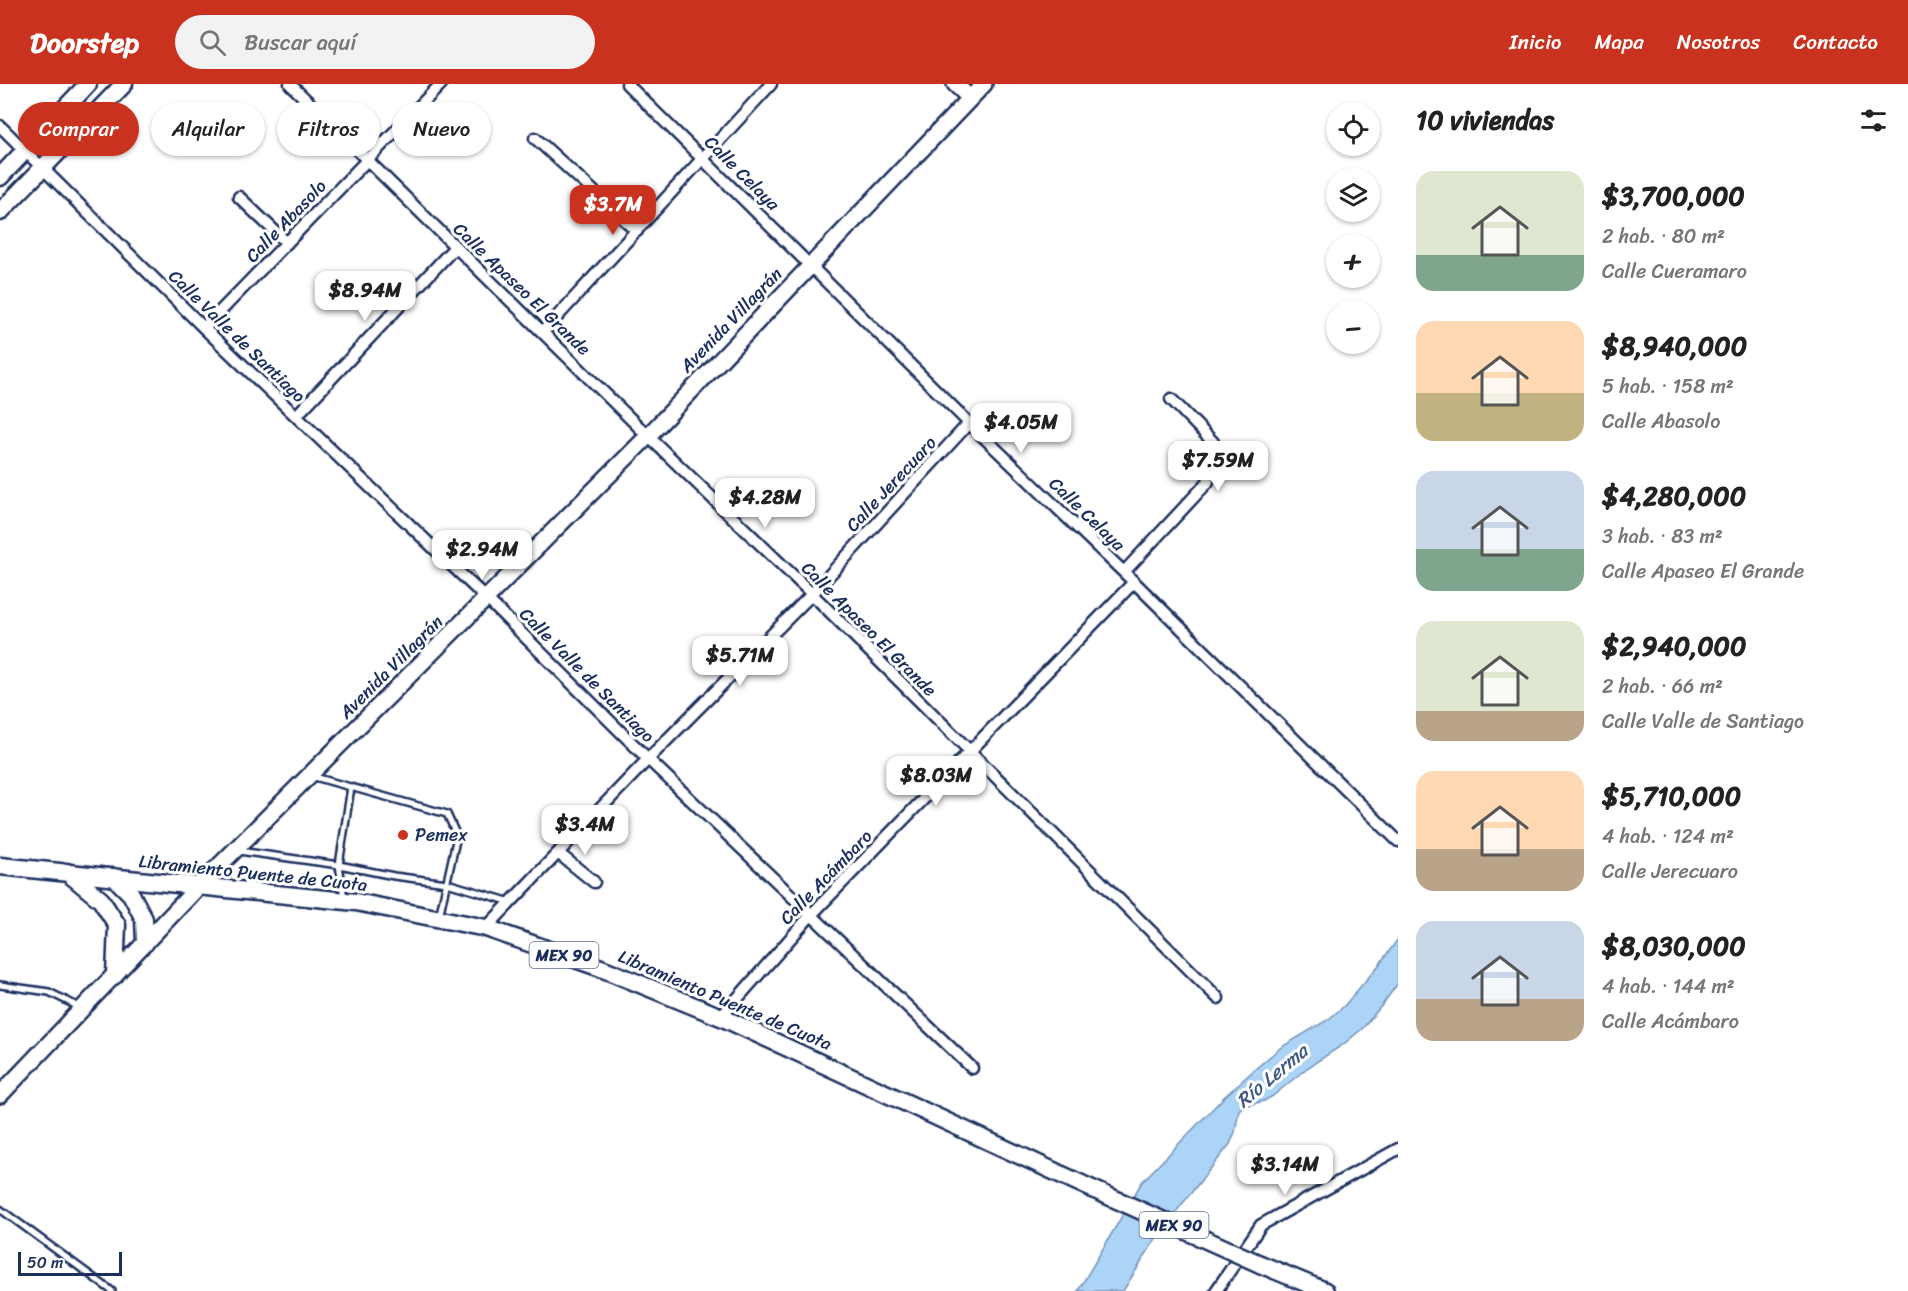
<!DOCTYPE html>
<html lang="es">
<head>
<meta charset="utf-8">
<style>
  :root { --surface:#fff; --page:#f2f2f2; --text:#222; --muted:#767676; --accent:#c8321e }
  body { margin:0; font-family:Sriracha,sans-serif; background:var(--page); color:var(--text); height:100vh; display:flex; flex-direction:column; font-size:22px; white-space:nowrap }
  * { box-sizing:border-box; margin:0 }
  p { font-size:20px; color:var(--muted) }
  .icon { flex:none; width:33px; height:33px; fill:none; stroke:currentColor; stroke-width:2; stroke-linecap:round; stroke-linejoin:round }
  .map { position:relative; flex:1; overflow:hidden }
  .side { display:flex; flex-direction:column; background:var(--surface); width:510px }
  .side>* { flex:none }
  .banner { position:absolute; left:18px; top:18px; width:570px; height:54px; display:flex; gap:12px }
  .controls { position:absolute; left:1326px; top:18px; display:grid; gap:12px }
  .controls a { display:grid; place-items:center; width:54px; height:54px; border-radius:50%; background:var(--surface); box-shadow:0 2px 4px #0004; font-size:30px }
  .scale { position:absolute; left:18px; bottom:15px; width:104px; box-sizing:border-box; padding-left:6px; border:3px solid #1b2f5e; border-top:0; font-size:16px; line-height:21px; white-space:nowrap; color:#1b2f5e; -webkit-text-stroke:4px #fff; paint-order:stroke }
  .price { position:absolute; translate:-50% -51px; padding:0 14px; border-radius:12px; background:#fff; color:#222; font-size:20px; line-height:39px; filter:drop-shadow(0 2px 3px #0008) }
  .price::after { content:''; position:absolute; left:50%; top:36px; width:18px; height:14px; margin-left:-9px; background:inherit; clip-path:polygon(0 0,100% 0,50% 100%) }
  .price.on { background:var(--accent); color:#fff }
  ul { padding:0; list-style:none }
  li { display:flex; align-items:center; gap:18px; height:150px; padding:0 18px }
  li span { display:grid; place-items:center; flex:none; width:168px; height:120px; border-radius:18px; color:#555 }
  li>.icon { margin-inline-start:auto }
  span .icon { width:72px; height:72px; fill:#fffc; stroke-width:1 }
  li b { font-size:26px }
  h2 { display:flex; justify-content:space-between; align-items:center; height:72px; padding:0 18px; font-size:26px }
  .tag { padding:0 21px; border-radius:27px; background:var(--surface); box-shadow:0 2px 4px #0004; font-size:21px; line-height:54px }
  .tag.on { background:var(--accent); color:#fff }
  header { display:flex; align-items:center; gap:36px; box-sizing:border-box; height:84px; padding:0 30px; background:var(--accent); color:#fff }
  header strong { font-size:28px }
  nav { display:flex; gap:33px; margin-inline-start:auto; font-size:21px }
  .search { width:420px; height:54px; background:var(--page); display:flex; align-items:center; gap:15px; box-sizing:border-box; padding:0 21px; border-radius:33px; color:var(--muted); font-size:22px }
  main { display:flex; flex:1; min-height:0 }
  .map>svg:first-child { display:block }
  .water { fill:#acd4f6; stroke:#7292b9; stroke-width:1.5 }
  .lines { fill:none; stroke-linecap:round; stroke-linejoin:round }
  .lane-casing { stroke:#1b2f5e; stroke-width:10 }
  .street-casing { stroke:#1b2f5e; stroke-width:15 }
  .secondary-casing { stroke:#1b2f5e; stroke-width:20 }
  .primary-casing { stroke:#1b2f5e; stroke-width:21 }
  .lane { stroke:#fff; stroke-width:5 }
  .street { stroke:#fff; stroke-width:10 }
  .secondary { stroke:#fff; stroke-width:15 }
  .primary { stroke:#fff; stroke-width:16 }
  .primary-bridge-casing { stroke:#1b2f5e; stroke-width:21; stroke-linecap:butt }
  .primary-bridge { stroke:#fff; stroke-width:16 }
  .poi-dot { fill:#c8321e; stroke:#fff; stroke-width:2 }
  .labels { text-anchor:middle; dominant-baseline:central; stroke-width:6; stroke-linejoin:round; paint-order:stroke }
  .shield { fill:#fff; stroke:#5f6d8e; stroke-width:1.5 }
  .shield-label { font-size:16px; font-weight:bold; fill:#1b2f5e }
  .street-label { font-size:18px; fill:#1b2f5e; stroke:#fff }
  .poi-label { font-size:18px; fill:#1b2f5e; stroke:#fff; text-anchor:start }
  .water-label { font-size:20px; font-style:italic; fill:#3f5884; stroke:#fff }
</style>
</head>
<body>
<header>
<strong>Doorstep</strong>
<div class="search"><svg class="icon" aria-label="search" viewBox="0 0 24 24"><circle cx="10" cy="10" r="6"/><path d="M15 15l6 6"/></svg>Buscar aquí</div>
<nav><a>Inicio</a><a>Mapa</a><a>Nosotros</a><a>Contacto</a></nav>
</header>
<main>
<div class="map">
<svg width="1398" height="1207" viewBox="0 0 1398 1207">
  <rect width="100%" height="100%" fill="#fff"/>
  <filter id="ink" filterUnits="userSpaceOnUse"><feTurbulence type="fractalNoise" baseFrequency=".0167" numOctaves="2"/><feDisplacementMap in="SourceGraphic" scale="12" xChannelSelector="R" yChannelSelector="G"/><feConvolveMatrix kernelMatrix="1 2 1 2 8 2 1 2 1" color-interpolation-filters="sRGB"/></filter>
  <g filter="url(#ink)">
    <path class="water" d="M1398 855V899L1383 920 1363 944 1344 960 1307 984 1273 1012 1264 1017 1244 1022 1239 1026 1235 1048 1230 1060 1160 1148 1123 1207H1078L1142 1098 1224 1013 1254 986 1280 964 1329 935 1344 922 1379 881Z"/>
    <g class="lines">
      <defs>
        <path id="lane" d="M311 692 447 730 457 752 439 833
          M239 767 339 781 394 792 447 799 511 818
          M344 814 339 781 351 703
          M0 901 49 908 81 924
          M0 1125 112 1207"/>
        <path id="street" d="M290 0 648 352 812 510 1218 914
          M627 0 969 339 1134 498 1398 757
          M0 42 204 244 487 515 648 675 972 984
          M535 54 637 147
          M239 113 287 159
          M204 244 441 0
          M543 248 771 0
          M296 332 455 163
          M1124 488 1207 399 1216 380 1213 358 1171 315
          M558 769 594 798
          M486 844 648 675 812 510 969 339
          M721 933 811 831 1134 498
          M1216 1207 1261 1141 1398 1065"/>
        <path id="secondary" d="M955 0 970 14
          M0 1011 200 801 648 352 984 0"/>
        <path id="primary" d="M0 93 88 0
          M0 128 124 0
          M0 782 356 818 486 844 601 884 721 933 1088 1103
          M67 788 101 816 117 841 115 891
          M114 793 131 810 144 835 145 859
          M1260 1180 1325 1207"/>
      </defs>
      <use href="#lane" class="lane-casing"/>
      <use href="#street" class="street-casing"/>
      <use href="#secondary" class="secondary-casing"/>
      <use href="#primary" class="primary-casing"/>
      <use href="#lane" class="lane"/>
      <use href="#street" class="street"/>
      <use href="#secondary" class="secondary"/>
      <use href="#primary" class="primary"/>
      <defs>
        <path id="primary-bridge" d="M1088 1103 1260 1180"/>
      </defs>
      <use href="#primary-bridge" class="primary-bridge-casing"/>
      <use href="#primary-bridge" class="primary-bridge"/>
    </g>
  </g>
  <circle class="poi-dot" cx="403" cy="751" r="6"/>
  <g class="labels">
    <g class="shield">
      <rect x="529.5" y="858" width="69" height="26" rx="4.5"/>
      <rect x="1139.5" y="1128" width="69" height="26" rx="4.5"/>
    </g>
    <g class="shield-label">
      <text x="564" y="871">MEX 90</text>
      <text x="1174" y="1141">MEX 90</text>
    </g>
    <g class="street-label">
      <text transform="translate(742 89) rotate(45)">Calle Celaya</text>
      <text transform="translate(286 137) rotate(-46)">Calle Abasolo</text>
      <text transform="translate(522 205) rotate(44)">Calle Apaseo El Grande</text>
      <text transform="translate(731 236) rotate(-46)">Avenida Villagrán</text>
      <text transform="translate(237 252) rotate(44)">Calle Valle de Santiago</text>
      <text transform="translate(891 400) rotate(-47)">Calle Jerecuaro</text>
      <text transform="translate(1087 430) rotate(44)">Calle Celaya</text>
      <text transform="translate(869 545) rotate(45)">Calle Apaseo El Grande</text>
      <text transform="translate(391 583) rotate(-45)">Avenida Villagrán</text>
      <text transform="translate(587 591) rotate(45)">Calle Valle de Santiago</text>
      <text transform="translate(253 789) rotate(6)">Libramiento Puente de Cuota</text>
      <text transform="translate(826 793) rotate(-46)">Calle Acámbaro</text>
      <text transform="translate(725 916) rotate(23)">Libramiento Puente de Cuota</text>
    </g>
    <g class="poi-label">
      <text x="415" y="751">Pemex</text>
    </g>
    <g class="water-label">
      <text transform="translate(1272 992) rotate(-40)">Río Lerma</text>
    </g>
  </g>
</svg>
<div class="controls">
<a><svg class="icon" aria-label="locate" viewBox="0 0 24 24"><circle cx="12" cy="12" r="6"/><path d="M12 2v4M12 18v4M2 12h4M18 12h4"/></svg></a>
<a><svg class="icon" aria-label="layers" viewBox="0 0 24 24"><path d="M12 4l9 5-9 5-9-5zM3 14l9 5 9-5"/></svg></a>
<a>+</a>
<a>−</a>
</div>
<div class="scale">50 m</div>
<b class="price on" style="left:613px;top:152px">$3.7M</b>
<b class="price" style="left:365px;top:238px">$8.94M</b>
<b class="price" style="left:1021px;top:370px">$4.05M</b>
<b class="price" style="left:1218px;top:408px">$7.59M</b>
<b class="price" style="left:765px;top:445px">$4.28M</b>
<b class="price" style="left:482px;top:497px">$2.94M</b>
<b class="price" style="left:740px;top:603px">$5.71M</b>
<b class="price" style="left:936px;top:723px">$8.03M</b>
<b class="price" style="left:585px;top:772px">$3.4M</b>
<b class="price" style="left:1285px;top:1112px">$3.14M</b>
<div class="banner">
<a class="tag on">Comprar</a>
<a class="tag">Alquilar</a>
<a class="tag">Filtros</a>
<a class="tag">Nuevo</a>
</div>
</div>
<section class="side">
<h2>10 viviendas<svg class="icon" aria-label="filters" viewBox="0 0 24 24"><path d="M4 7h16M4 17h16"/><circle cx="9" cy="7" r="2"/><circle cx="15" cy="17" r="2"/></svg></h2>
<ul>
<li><span style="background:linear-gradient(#dfe7d0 70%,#7fa58c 0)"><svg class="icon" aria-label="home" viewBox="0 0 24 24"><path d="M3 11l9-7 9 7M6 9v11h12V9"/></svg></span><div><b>$3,700,000</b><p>2 hab. · 80 m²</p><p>Calle Cueramaro</p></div></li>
<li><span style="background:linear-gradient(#ffd9b3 60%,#c2b280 0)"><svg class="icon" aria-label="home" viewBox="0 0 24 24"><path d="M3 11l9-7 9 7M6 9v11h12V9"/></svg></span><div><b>$8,940,000</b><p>5 hab. · 158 m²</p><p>Calle Abasolo</p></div></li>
<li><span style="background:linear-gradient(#c9d6e8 65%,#7fa58c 0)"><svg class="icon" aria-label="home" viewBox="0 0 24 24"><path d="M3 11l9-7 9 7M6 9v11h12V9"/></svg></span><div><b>$4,280,000</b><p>3 hab. · 83 m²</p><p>Calle Apaseo El Grande</p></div></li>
<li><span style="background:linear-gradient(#dfe7d0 75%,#b9a48a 0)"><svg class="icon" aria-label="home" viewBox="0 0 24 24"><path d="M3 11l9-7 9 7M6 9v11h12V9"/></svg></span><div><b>$2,940,000</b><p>2 hab. · 66 m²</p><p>Calle Valle de Santiago</p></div></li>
<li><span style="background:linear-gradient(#ffd9b3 65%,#b9a48a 0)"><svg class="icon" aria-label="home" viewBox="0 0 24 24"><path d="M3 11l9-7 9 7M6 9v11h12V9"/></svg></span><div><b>$5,710,000</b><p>4 hab. · 124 m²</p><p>Calle Jerecuaro</p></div></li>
<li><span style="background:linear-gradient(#c9d6e8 65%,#b9a48a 0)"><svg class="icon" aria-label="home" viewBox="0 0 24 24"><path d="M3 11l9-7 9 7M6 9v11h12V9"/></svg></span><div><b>$8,030,000</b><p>4 hab. · 144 m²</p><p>Calle Acámbaro</p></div></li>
</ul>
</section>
</main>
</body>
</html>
